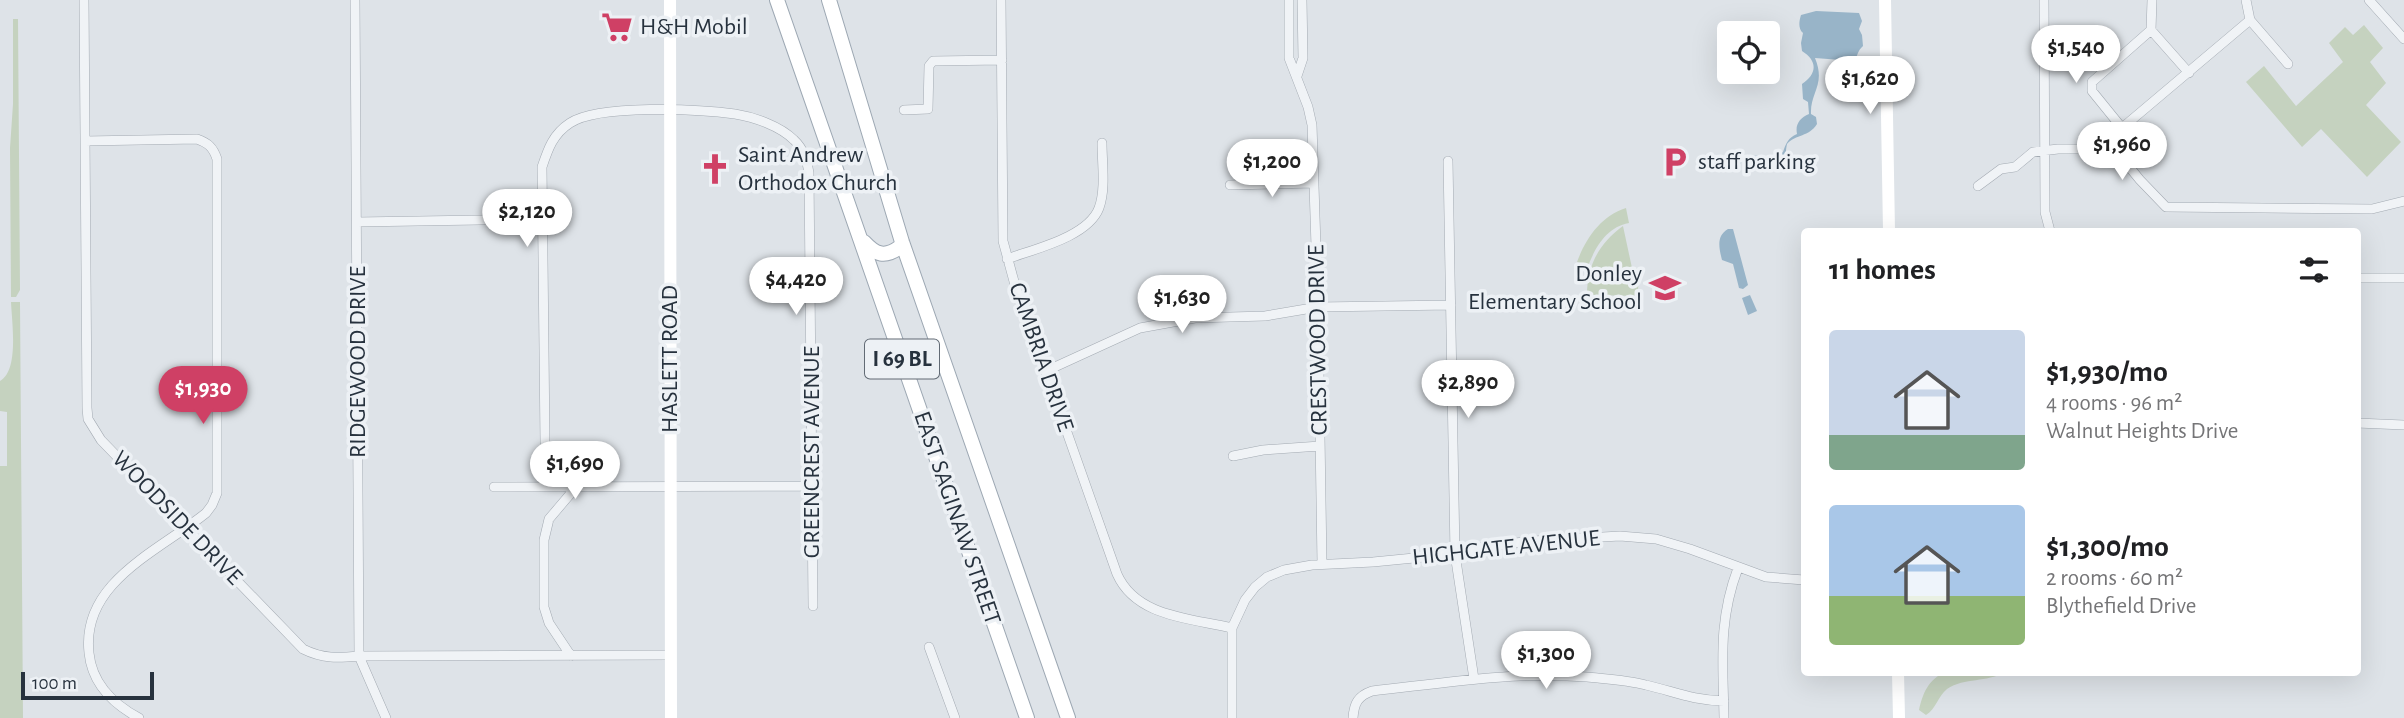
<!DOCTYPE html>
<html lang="en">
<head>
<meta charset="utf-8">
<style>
  :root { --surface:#fff; --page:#f2f2f2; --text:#202124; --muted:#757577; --accent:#cf4065 }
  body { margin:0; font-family:"Alegreya Sans",sans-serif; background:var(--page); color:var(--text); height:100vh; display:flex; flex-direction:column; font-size:26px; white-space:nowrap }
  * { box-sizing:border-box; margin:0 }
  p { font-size:23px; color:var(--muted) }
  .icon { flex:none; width:38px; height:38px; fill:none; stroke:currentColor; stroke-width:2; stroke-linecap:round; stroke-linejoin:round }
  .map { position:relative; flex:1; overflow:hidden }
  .panel { position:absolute; left:1801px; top:228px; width:560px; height:448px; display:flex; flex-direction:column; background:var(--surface); border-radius:7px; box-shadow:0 7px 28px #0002 }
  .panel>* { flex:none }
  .fabs { position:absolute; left:1717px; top:21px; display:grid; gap:14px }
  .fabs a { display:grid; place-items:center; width:63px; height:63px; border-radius:7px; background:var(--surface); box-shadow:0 7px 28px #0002; font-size:35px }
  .scale { position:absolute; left:21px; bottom:18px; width:133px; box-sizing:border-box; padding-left:7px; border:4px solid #27323e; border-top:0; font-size:19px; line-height:24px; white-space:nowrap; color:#27323e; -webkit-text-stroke:5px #edf1f5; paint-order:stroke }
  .price { position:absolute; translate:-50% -60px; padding:0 16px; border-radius:24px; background:#fff; color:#222; font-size:23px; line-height:46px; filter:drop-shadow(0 2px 4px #0008) }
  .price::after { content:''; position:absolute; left:50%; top:42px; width:21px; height:16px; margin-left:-10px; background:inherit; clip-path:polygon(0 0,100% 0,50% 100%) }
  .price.active { background:var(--accent); color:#fff }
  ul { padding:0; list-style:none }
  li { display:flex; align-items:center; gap:21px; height:175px; padding:0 28px }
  li span { display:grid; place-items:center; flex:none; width:196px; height:140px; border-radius:7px; color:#555 }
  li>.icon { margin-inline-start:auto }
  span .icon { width:84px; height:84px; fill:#fffc; stroke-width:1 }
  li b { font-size:30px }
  h2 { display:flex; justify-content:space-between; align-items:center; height:84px; padding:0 28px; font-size:30px }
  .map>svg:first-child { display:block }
  .green { fill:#c5d2bf }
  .water { fill:#98b4c8 }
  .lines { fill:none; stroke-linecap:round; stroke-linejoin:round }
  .minor-casing { stroke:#a3aab2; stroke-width:10 }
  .primary-casing { stroke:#9da8b3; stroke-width:16 }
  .minor { stroke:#f0f3f6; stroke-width:9 }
  .secondary { stroke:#fff; stroke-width:12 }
  .primary { stroke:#fff; stroke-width:14 }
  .labels { text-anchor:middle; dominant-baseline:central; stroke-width:7; stroke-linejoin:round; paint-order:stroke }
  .shield { fill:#edf1f5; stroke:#626b75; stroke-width:2 }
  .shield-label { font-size:23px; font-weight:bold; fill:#27323e }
  .poi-label { font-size:24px; fill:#27323e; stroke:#edf1f5; text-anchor:start }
  .street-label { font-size:24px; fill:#27323e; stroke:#edf1f5 }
</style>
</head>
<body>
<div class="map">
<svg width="2404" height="718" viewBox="0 0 2404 718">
  <rect width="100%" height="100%" fill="#dee3e8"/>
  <path class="green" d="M13 19H18L20 290 16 297H11L10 148 13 104Z
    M2364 25 2383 48 2370 62 2386 83 2366 105 2401 142 2367 177 2321 129 2302 147 2246 82 2264 66 2296 106 2343 62 2329 43 2345 27 2353 35Z
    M1626 208 1629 223C1607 227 1596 246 1588 266L1577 262C1586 238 1601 216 1626 208Z
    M1623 226 1632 268H1637L1639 281 1637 296 1587 295C1587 266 1599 243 1623 226Z
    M11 302H20L23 718H0V466H7V412L0 411V381C19 371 12 323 11 302Z
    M1945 672H2004C1987 683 1965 677 1947 689 1938 696 1936 709 1926 715L1919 710C1923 693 1928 680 1945 672Z"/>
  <path class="water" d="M1816 11 1859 13 1862 21 1859 29 1862 35 1863 46C1857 51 1858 56 1854 61L1815 58C1826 85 1810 92 1811 114L1816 117 1817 124C1809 137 1796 134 1787 144 1784 157 1789 166 1774 170L1757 160 1746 157 1740 164 1729 166 1730 161C1746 150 1766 161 1783 152 1786 143 1788 138 1797 134 1795 124 1800 118 1809 114L1808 102 1803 99 1802 84C1817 74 1818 61 1802 51L1801 43 1803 33C1798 29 1799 21 1801 15Z
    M1728 229H1733L1748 285 1743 289 1739 288 1733 264 1722 260C1719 248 1716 236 1728 229Z
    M1750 295 1757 311 1748 315 1742 298Z"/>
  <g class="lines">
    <defs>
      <path id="minor" d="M84 0 87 408 88 419 101 440 303 649C323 659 338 658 359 656L671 655
        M355 0 359 656 386 718
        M1001 0 1003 241 1015 285 1117 574C1136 617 1190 618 1232 628
        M1289 0V58L1308 107 1312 125 1318 307 1322 564
        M2044 0 2045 212 2050 231
        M2246 0 2250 20 2288 64
        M2369 0 2404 39
        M2151 30 2189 73
        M1297 76 1303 58 1302 0
        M904 110 928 109 929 66 933 61 1002 60
        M2122 128 2250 20
        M85 141 197 139C208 143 213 147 217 159V493L212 505 206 513C159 551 81 582 89 653 92 683 113 704 139 718
        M2108 141 2140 180 2166 207 2372 209 2404 201
        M1448 161 1455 554 1474 679
        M1230 185 1314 183
        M1978 186 2001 169 2015 167 2033 152 2058 149H2095L2122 128 2092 91V82L2151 30 2152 0
        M357 222 542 219
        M1007 259C1034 249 1088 237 1099 208 1106 189 1102 163 1102 143
        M2357 278H2404
        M1046 371 1140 328 1195 318 1265 316 1318 307 1451 305
        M2357 423 2404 425
        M1233 456 1263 450 1320 446
        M494 487 812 486
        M929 647 955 718
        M571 656 549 623 544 607V540L549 519 577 486 552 458 545 442 542 167C548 149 553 134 570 123 599 104 699 109 735 114 754 117 780 126 794 140 804 149 807 161 809 173L813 606
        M1232 718V628L1245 600 1255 587 1267 577 1284 570 1312 565 1373 562 1455 554 1487 546 1533 541 1620 536 1656 539 1690 549 1766 577 1804 580
        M1353 718C1354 703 1358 696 1372 691 1444 683 1515 671 1587 677 1606 679 1627 680 1646 685 1676 692 1691 700 1724 701
        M1724 718C1723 662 1718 621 1738 568"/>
      <path id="primary" d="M777 0 1027 718
        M829 0 902 242 1068 718
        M864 242C876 255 885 258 900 247L902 242"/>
    </defs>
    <use href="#minor" class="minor-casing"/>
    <use href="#primary" class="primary-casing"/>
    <use href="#minor" class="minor"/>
    <path class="secondary" d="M670 0 671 718
      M1885 0 1889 231
      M1898 672 1899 718"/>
    <use href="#primary" class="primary"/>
  </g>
  <defs>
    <symbol id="supermarket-bare" viewBox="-9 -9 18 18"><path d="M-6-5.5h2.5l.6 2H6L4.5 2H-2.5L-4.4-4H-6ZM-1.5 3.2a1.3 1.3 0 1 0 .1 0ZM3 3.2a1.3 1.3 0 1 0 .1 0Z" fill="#cf4065" stroke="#edf1f5" stroke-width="2.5" paint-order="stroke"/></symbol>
    <symbol id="parking-bare" viewBox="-9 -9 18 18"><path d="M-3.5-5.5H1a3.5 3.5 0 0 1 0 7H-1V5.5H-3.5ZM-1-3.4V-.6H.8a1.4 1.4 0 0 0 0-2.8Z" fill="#cf4065" stroke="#edf1f5" stroke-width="2.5" paint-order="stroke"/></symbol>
    <symbol id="church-bare" viewBox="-9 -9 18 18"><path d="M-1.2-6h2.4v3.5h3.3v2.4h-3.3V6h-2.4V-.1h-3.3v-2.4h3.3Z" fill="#cf4065" stroke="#edf1f5" stroke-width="2.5" paint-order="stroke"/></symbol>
    <symbol id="school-bare" viewBox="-9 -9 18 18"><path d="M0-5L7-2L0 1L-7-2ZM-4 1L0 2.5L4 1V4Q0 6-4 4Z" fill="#cf4065" stroke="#edf1f5" stroke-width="2.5" paint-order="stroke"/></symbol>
  </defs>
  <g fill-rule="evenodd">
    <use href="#supermarket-bare" x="595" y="5" width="44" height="44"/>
    <use href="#parking-bare" x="1653" y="140" width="44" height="44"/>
    <use href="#church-bare" x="693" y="147" width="44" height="44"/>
    <use href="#school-bare" x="1643" y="266" width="44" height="44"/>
  </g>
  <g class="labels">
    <rect class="shield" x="865" y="339.5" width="74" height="39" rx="5"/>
    <g class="shield-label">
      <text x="902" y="359">I 69 BL</text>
    </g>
    <g class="poi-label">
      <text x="640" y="27">H&amp;H Mobil</text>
      <text x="738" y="155">Saint Andrew<tspan x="738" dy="28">Orthodox Church</tspan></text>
      <text x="1698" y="162">staff parking</text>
      <text x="1642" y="274" text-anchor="end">Donley<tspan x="1642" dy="28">Elementary School</tspan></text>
    </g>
    <g class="street-label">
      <text transform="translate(1318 340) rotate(-91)">CRESTWOOD DRIVE</text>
      <text transform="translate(1041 357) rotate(71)">CAMBRIA DRIVE</text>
      <text transform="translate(670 359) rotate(-90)">HASLETT ROAD</text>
      <text transform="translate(358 362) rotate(-90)">RIDGEWOOD DRIVE</text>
      <text transform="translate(812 452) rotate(-90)">GREENCREST AVENUE</text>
      <text transform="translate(177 518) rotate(46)">WOODSIDE DRIVE</text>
      <text transform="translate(957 518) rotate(71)">EAST SAGINAW STREET</text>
      <text transform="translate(1506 548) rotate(-6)">HIGHGATE AVENUE</text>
    </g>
  </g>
</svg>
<div class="fabs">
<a><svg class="icon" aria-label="locate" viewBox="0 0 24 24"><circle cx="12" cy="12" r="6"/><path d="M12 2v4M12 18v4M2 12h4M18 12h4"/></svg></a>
</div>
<div class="scale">100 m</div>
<b class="price" style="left:2076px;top:85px">$1,540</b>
<b class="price" style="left:1870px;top:116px">$1,620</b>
<b class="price" style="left:2122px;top:182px">$1,960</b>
<b class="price" style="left:1272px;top:199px">$1,200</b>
<b class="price" style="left:527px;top:249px">$2,120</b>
<b class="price" style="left:796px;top:317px">$4,420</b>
<b class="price" style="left:1182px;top:335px">$1,630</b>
<b class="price" style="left:1468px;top:420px">$2,890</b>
<b class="price active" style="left:203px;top:426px">$1,930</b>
<b class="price" style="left:575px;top:501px">$1,690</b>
<b class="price" style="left:1546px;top:691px">$1,300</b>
<section class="panel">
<h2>11 homes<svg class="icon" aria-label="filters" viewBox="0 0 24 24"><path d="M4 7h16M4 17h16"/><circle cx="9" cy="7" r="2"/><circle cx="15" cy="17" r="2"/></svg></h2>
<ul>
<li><span style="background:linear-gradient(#c9d6e8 75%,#7fa58c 0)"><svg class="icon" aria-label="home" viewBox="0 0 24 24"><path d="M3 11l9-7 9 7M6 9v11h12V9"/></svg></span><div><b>$1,930/mo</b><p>4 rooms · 96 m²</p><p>Walnut Heights Drive</p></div></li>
<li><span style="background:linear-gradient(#a9c7e8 65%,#8fb573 0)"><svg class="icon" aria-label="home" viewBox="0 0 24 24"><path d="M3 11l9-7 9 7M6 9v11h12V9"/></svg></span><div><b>$1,300/mo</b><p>2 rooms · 60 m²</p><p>Blythefield Drive</p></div></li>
</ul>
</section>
</div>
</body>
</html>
